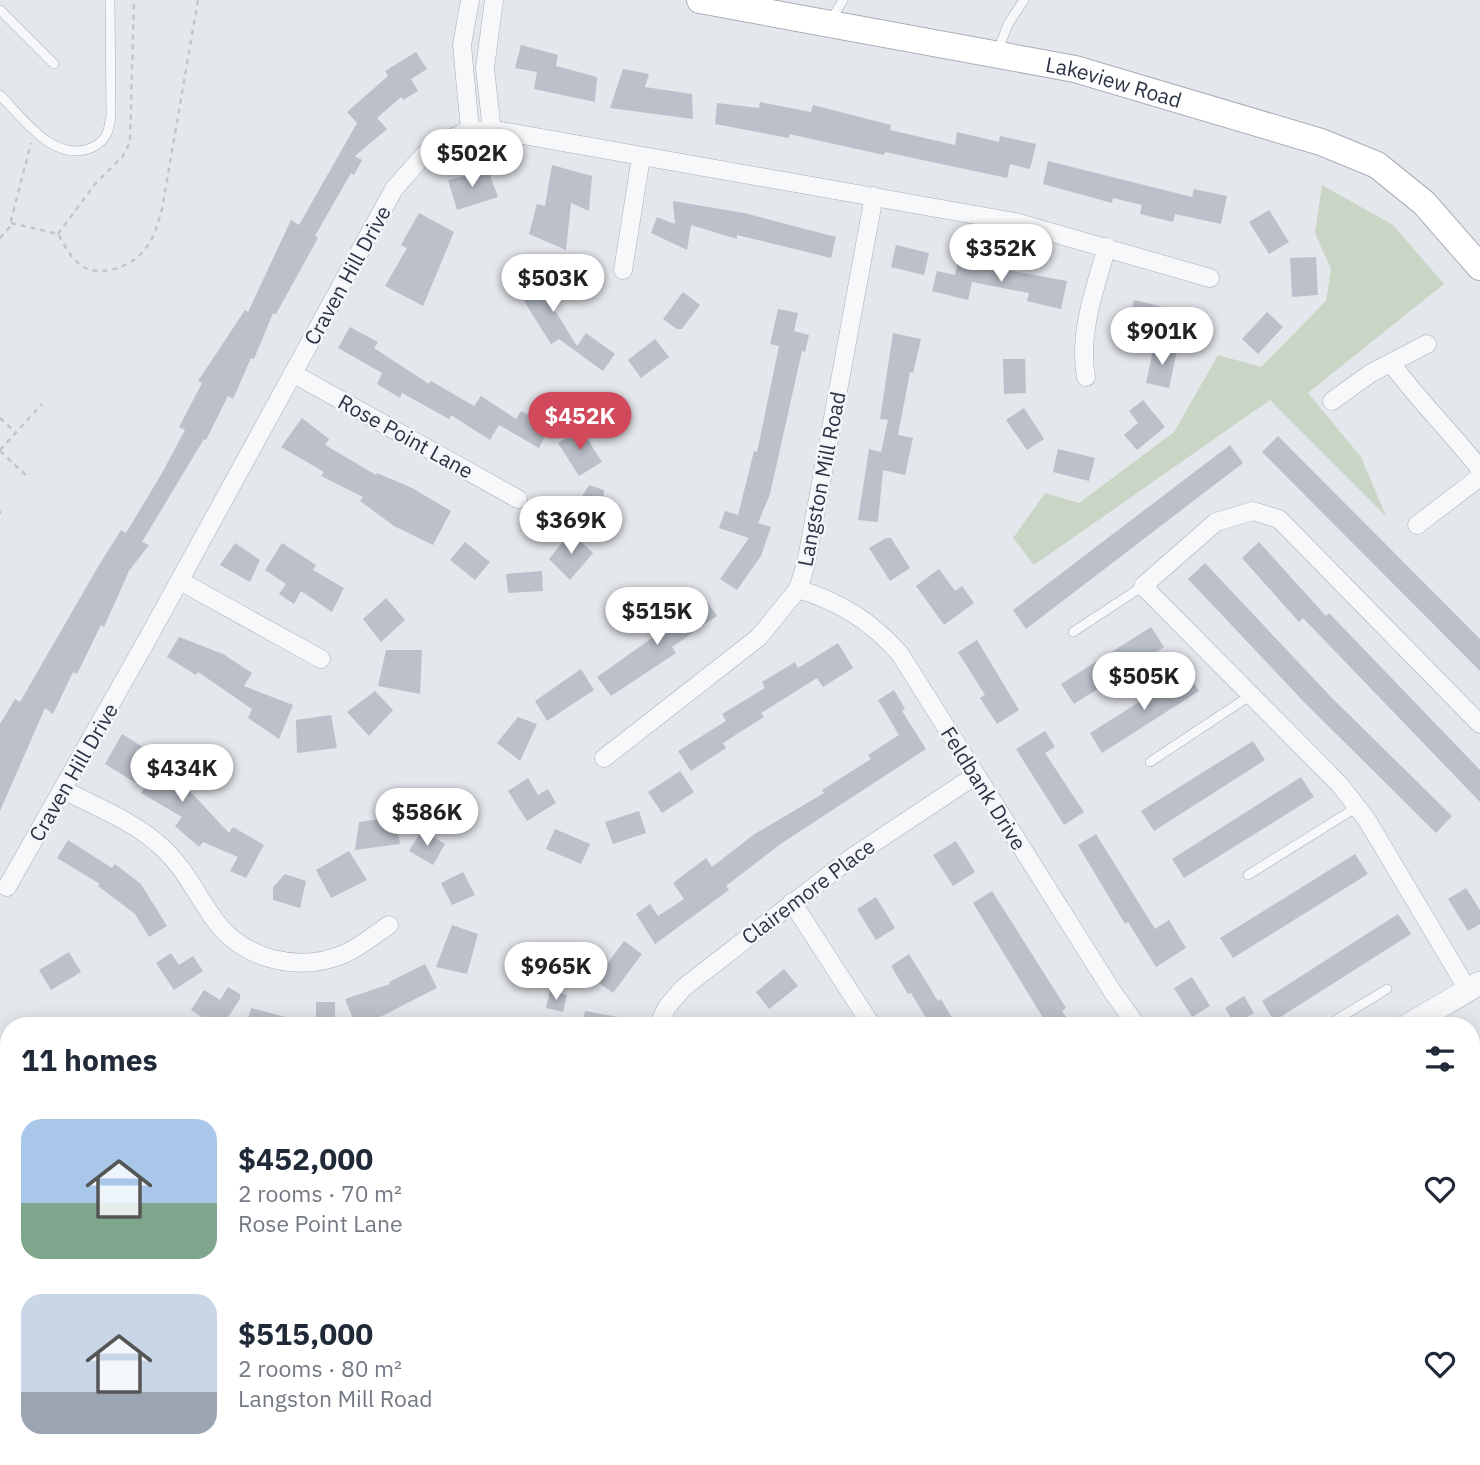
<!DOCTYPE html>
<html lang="en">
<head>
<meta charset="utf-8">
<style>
  :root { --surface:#fff; --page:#f6f6f7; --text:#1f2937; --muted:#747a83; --accent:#d1495b }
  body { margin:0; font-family:"IBM Plex Sans",sans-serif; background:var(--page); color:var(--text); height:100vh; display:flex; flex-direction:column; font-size:26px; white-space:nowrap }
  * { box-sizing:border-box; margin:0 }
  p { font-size:23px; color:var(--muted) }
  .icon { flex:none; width:38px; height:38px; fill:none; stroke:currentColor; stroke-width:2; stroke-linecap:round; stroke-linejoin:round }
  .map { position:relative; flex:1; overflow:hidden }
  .drawer { position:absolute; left:0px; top:1017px; width:1480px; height:450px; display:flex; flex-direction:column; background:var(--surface); border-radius:28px 28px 0 0; box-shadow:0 4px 18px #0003 }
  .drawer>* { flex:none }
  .price { position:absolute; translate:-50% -60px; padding:0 16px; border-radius:24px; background:#fff; color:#222; font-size:23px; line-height:46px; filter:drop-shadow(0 2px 4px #0008) }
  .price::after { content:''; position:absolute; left:50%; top:42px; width:21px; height:16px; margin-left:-10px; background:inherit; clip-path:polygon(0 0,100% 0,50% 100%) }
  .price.selected { background:var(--accent); color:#fff }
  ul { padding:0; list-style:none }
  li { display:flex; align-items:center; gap:21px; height:175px; padding:0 21px }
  li span { display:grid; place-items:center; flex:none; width:196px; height:140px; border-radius:21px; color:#555 }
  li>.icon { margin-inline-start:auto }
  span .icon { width:84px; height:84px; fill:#fffc; stroke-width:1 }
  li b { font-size:30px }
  h2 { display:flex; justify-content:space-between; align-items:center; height:84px; padding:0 21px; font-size:30px }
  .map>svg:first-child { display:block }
  .green { fill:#c9d6c5 }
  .building { fill:#bbc0ca }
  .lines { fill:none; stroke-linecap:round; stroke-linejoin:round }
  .service-casing { stroke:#a9aeb7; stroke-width:10 }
  .minor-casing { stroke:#a9aeb7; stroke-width:19 }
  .tertiary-casing { stroke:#a9aeb7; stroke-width:24 }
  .secondary-casing { stroke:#a9aeb7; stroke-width:28 }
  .path { stroke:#c2c5cb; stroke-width:2.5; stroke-dasharray:5 5; stroke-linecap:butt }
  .service { stroke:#f7f8fa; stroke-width:9 }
  .minor { stroke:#f7f8fa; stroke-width:18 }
  .tertiary { stroke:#f7f8fa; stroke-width:23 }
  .secondary { stroke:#fff; stroke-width:26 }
  .labels { text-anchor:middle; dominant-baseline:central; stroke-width:5; stroke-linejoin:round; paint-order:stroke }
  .street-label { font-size:21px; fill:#2b3445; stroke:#f4f6f9 }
</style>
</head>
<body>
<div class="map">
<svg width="1480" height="1465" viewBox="0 0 1480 1465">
  <rect width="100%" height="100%" fill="#e4e7ec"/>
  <path class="green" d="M1322 185 1393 225 1444 284 1308 393 1361 457 1386 516 1270 400 1034 565 1013 538 1045 493 1079 503 1174 432 1218 355 1261 367 1326 301 1331 269 1315 233Z"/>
  <path class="building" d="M521 45 558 55 556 66 597 77 595 102 534 89 537 72 515 68Z
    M416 52 427 69 411 79 418 91 403 100 401 97 377 118 387 129 355 156 362 160 354 175 351 173 315 236 318 238 276 314 273 313 254 359 251 358 233 399 228 396 206 440 204 439 142 542 149 545 129 571 104 627 101 625 77 674 73 672 53 714 45 708 0 811V724L15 699 20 702 99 565 121 530 126 533 162 473 185 430 179 427 202 383 198 381 245 310 248 312 291 220 299 225 357 123 347 112 388 76 385 71Z
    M623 69 649 74 645 87 692 94 693 119 610 108Z
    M760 102 811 112 813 105 891 125 890 130 955 145 957 132 999 142 1000 136 1036 144 1030 169 1010 164 1007 178 885 152 884 155 789 134V138L715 124 717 103 759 108Z
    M1048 161 1192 197 1194 189 1227 196 1221 224 1175 214 1173 222 1140 214 1142 205 1113 198 1112 203 1043 184Z
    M552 165 592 176 589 211 571 203 566 250 529 234 537 204 545 206Z
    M488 170 498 197 457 210 448 180Z
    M673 201 744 213 836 237 831 258 737 235V239L691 225 687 250 651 233 657 217 675 224Z
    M1269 210 1289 242 1269 254 1249 222Z
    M419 213 454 232 423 306 385 286 407 248 401 245Z
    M896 245 929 253 924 275 891 267Z
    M1316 257 1318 295 1292 297 1290 258Z
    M540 259 543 291 577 346 586 333 615 354 603 371 559 339 551 344 522 298H515L513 261Z
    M958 261 1067 281 1061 309 1027 301 1029 293 972 282 968 300 932 291 937 271 955 275Z
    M683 292 700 305 682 329H677L663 319Z
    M1134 300 1167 308 1161 334 1128 326Z
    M778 309 798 313 794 331 809 335 805 352 802 351 770 494 758 523 771 527 761 556 737 590 720 579 749 538 719 528 725 511 738 515 754 451 757 452 779 346 770 344Z
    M1267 312 1283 327 1258 354 1242 339Z
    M350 327 378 342 374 348 429 384 431 381 474 406 481 396 516 419 521 411 550 426 539 448 499 425 490 440 451 415 449 419 402 393 400 398 377 384 382 373 338 348Z
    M893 333 921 339 913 373 910 372 898 435 913 438 905 475 883 470 878 522 858 520 869 449 881 452 888 420 880 419Z
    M655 339 669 357 641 378 628 360Z
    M1154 346 1177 351 1169 388 1146 383Z
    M1003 359H1025L1026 393 1004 394Z
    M1143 400 1165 427 1137 450 1124 435 1138 423 1129 411Z
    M1024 408 1044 439 1027 450 1006 420Z
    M302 418 329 439 325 445 376 475 377 473 412 488 451 511 433 545 394 526 360 501 363 497 321 476 324 472 281 447Z
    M581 429 602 462 579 476 558 443Z
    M1278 436 1480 639V671L1262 452Z
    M1230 445 1243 463 1026 629 1013 610Z
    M1058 449 1095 458 1089 481 1053 472Z
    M589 485 604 490 602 527 578 523 579 501Z
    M571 532 593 553 570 580 549 559Z
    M886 538H891L910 568 890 581 869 548Z
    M465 542 490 562 475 580 450 560Z
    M1259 542 1326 616 1329 613 1480 770V802L1303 618 1299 622 1242 558Z
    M235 543 260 560 250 582 220 565Z
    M282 543 316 565 313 570 344 588 332 612 301 591 294 604 279 594 286 584 265 570Z
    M1205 563 1331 697 1452 816 1436 833 1305 703 1188 579Z
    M939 569 955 591 962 586 974 603 944 625 916 586Z
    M542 571 543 591 508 593 506 574Z
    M703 596 717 616 672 647 676 653 611 696 597 677 676 621 673 617Z
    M386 598 405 620 381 642 363 619Z
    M1151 627 1164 647 1074 704 1061 684Z
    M179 637 223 654 252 673 244 686 293 705 279 739 248 718 252 709 198 672 196 675 167 657Z
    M977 640 1019 710 997 724 980 698 985 695 958 652Z
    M838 643 853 668 823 687 817 678 761 713 764 717 723 743 726 748 691 771 678 751 726 721 722 714 765 688 762 682 795 662 798 668Z
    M386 650H422L420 694 378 686Z
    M581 669 594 690 547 721 535 701Z
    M1187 672 1199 691 1102 753 1090 733Z
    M894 690 905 709 902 711 926 749 782 843 726 886 729 890 655 944 636 914 650 904 658 916 684 899 673 883 706 858 712 867 753 835 824 793 822 790 871 759 868 755 899 735 878 700Z
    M375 691 393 710 369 736 347 712Z
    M331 715 337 748 297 753 296 720Z
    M518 717 537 724 520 761 497 743Z
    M1045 731 1055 747 1045 753 1084 812 1064 825 1016 749Z
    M122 734 154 754 151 759 191 783 188 789 229 833 233 827 264 845 246 878 230 871 238 857 203 842 199 847 175 826 182 817 141 793 144 788 105 764Z
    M1253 741 1265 760 1154 831 1141 811Z
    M680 771 694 792 662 813 648 792Z
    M1301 777 1314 797 1184 878 1172 859Z
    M528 778 538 795 548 789 556 803 527 821 508 791Z
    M639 811 646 833 613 844 605 822Z
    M395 817 400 844 355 850 359 822Z
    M555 829 590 844 581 864 546 849Z
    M422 830 445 844 433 865 409 851Z
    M1096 834 1155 929 1169 920 1186 948 1156 967 1128 922 1125 924 1078 845Z
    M68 840 112 868 115 864 141 884 167 926 149 937 135 914 98 886 100 884 57 858Z
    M956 841 975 872 953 886 933 855Z
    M349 851 367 880 331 898 316 870Z
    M1355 854 1368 874 1233 958 1220 938Z
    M463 872 475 895 452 905 441 883Z
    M285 874 306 881 300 908 273 900V887Z
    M1466 888 1480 910V924L1468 931 1448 899Z
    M992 891 1066 1008 1062 1011 1072 1026H1048L973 903Z
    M876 897 895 928 876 940 857 909Z
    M1398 914 1411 934 1274 1021 1262 1001Z
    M452 925 478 934 467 974 436 967Z
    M624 941 642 954 613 993 595 980Z
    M69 952 81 972 51 990 39 970Z
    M171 953 179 965 193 956 203 971 174 990 156 963Z
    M909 954 938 1001 941 999 957 1026H931L911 993 908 994 891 966Z
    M425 964 437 988 382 1016 355 1024 345 999 390 984 389 982Z
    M784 969 798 986 769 1009 756 992Z
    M1192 977 1210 1006 1192 1017 1174 988Z
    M228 987 240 994V999L222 1026H215L191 1010 204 990 220 1000Z
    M550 991 567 995 563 1012 546 1008Z
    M1244 996 1254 1013 1235 1024 1225 1008Z
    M316 1002H335V1026H316Z
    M251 1008 301 1021 300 1026H246Z
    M585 1011 629 1019 628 1026H582Z"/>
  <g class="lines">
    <defs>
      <path id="service" d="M0 10 54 64
        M831 20 843 0
        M997 53 1008 24 1024 0
        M0 95C24 119 55 165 93 147 107 140 109 130 111 116L110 0
        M1073 632 1143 586
        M1150 762 1251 695
        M1248 875 1357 807
        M1326 1026 1387 989"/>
      <path id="minor" d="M470 0 462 45 470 130
        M492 131 485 68 494 0
        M623 270 641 157
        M1391 363C1419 401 1451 432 1480 469
        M294 374 518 499
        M1086 377C1078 334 1095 288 1107 247
        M1332 401 1371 373 1427 344
        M1417 525 1480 477
        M180 581 321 659
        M798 589C840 602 871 621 900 654L1112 991 1137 1026
        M604 758 759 637 798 589 806 564 874 196
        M64 790C94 806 131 820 157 843 182 863 196 894 214 919 243 960 299 973 344 954 360 947 374 935 389 925
        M7 887 148 638 394 189 424 155 443 142 470 130 501 131 1015 222 1210 278
        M792 902 872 1026
        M1468 990 1367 820 1340 785 1143 586 1216 522 1253 511 1279 519 1480 724
        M658 1026 667 1007 683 988 851 858 976 775
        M0 1157H9
        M0 1415 9 1410
        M344 1458 352 1465
        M617 1458 621 1465
        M1163 1465 1171 1458"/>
      <path id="tertiary" d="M1407 1026 1480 983
        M706 1465 717 1458"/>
      <g id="secondary">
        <path id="s1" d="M700 0 1075 69 1321 142 1377 165 1424 203 1480 267"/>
      </g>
    </defs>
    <use href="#service" class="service-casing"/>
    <use href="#minor" class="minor-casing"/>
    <use href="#tertiary" class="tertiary-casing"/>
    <use href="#secondary" class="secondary-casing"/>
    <path class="path" d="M11 223 58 234C65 247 75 266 91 270 111 275 138 262 148 245 156 234 158 222 162 209L198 0
      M58 234 95 184 123 156 130 142 134 0
      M0 238 9 228 31 143
      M0 418 15 432
      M0 450 42 404
      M0 451 29 478
      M0 511V514"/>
    <use href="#service" class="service"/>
    <use href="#minor" class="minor"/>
    <use href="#tertiary" class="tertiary"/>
    <use href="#secondary" class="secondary"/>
  </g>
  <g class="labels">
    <g class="street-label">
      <text stroke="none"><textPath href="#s1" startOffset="422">Lakeview Road</textPath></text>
      <text transform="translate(347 275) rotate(-61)">Craven Hill Drive</text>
      <text transform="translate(406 436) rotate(29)">Rose Point Lane</text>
      <text transform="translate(821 479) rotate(-79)">Langston Mill Road</text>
      <text transform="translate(73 772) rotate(-60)">Craven Hill Drive</text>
      <text transform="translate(984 788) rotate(58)">Feldbank Drive</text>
      <text transform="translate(808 891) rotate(-37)">Clairemore Place</text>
    </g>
  </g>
</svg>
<b class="price" style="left:472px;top:189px">$502K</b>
<b class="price" style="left:1001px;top:284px">$352K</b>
<b class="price" style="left:553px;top:314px">$503K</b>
<b class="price" style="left:1162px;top:367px">$901K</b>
<b class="price selected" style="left:580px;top:452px">$452K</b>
<b class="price" style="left:571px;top:556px">$369K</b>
<b class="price" style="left:657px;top:647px">$515K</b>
<b class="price" style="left:1144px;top:712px">$505K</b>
<b class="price" style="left:182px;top:804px">$434K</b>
<b class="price" style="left:427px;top:848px">$586K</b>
<b class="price" style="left:556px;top:1002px">$965K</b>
<section class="drawer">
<h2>11 homes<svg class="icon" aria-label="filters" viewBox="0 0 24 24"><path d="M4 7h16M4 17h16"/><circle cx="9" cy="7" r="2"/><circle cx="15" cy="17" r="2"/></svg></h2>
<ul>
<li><span style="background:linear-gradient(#a9c7e8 60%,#7fa58c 0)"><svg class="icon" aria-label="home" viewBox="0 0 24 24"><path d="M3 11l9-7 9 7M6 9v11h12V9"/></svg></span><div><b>$452,000</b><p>2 rooms · 70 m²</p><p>Rose Point Lane</p></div><svg class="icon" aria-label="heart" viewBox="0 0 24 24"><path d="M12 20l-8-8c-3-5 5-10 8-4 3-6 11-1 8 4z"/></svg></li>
<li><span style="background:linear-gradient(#c9d6e8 70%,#9aa5b1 0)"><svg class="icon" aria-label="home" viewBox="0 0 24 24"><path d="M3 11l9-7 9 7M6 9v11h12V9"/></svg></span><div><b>$515,000</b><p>2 rooms · 80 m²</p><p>Langston Mill Road</p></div><svg class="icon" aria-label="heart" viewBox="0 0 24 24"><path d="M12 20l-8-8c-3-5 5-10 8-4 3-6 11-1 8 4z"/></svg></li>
</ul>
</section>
</div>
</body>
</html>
